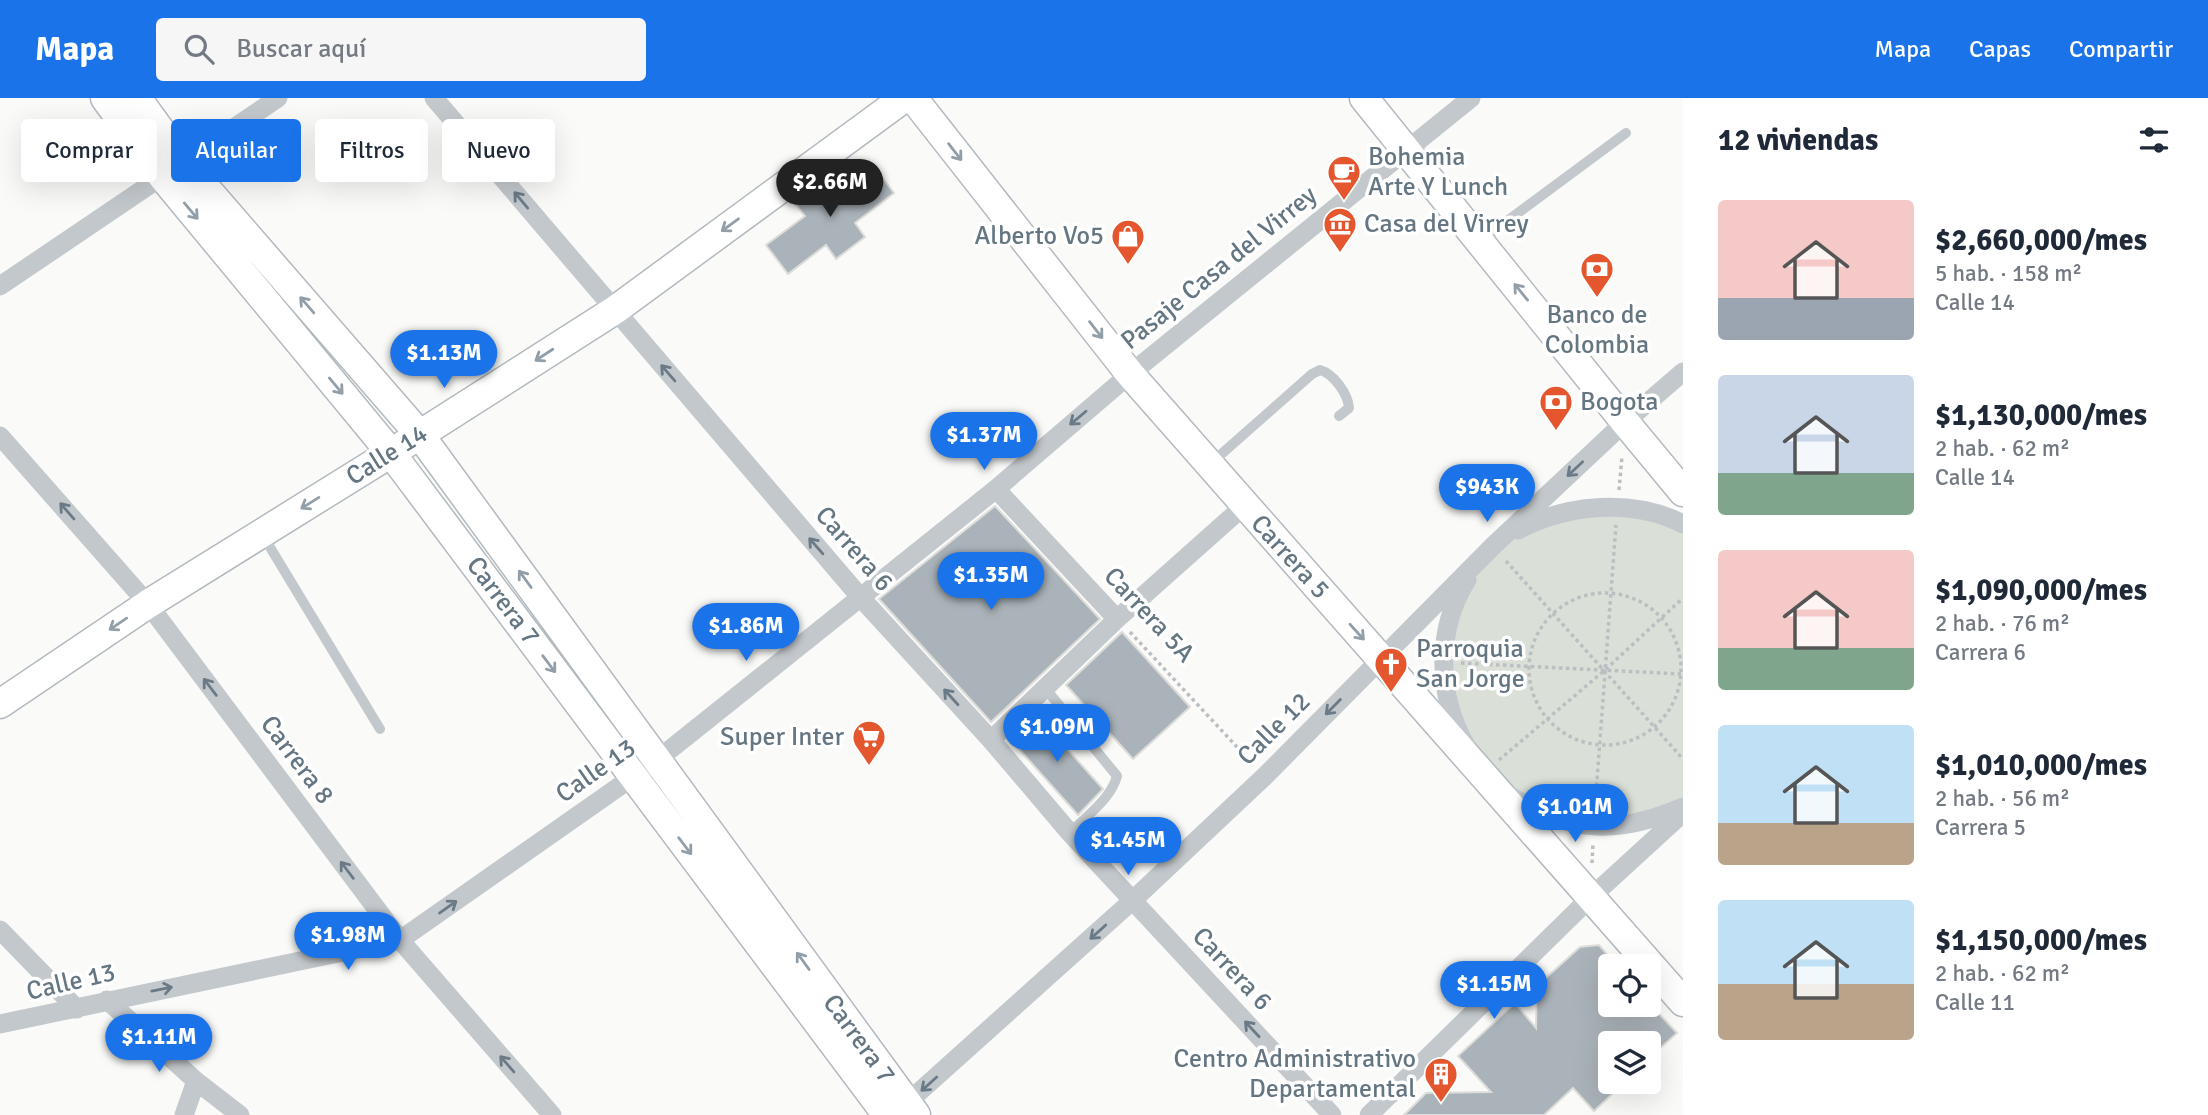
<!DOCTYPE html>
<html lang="es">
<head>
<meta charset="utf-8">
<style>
  :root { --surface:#fff; --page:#f6f6f7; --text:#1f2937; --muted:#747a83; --accent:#1a73e8 }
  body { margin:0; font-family:Signika,sans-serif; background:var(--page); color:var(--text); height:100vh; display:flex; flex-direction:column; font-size:26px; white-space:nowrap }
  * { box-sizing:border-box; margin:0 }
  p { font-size:23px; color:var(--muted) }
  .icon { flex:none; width:38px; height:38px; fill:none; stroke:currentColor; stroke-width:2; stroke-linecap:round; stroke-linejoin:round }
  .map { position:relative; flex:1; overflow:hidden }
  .drawer { display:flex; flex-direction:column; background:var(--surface); width:525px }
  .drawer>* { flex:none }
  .top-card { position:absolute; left:21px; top:21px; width:665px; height:63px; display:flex; gap:14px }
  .fabs { position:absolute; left:1598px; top:856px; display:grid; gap:14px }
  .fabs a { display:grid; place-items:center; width:63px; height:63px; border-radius:7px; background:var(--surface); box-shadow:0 7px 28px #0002; font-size:35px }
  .price { position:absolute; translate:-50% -60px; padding:0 16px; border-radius:24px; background:var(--accent); color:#fff; font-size:23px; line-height:46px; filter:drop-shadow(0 2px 4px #0008) }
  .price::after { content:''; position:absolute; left:50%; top:42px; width:21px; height:16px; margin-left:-10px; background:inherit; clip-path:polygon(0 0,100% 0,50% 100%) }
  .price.current { background:#222; color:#fff }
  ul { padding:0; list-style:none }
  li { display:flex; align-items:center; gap:21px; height:175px; padding:0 35px }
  li span { display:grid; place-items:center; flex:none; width:196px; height:140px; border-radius:7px; color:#555 }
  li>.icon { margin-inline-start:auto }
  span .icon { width:84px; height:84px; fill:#fffc; stroke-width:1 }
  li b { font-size:30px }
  h2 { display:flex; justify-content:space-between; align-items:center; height:84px; padding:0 35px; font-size:30px }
  .chip { padding:0 24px; border-radius:7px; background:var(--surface); box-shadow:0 7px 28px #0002; font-size:24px; line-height:63px }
  .chip.current { background:var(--accent); color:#fff }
  header { display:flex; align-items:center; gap:42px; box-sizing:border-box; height:98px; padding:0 35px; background:var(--accent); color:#fff }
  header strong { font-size:33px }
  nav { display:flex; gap:38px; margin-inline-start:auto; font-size:24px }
  .search { width:490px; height:63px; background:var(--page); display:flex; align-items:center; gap:18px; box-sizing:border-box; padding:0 24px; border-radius:7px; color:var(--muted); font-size:26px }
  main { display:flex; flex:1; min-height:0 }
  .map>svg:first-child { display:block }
  .green { fill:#dadfd7 }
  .building { fill:#aab3b9; stroke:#dcdcda; stroke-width:2 }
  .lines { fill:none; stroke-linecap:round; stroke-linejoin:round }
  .secondary-casing { stroke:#b3babf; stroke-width:31 }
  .path { stroke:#bbbfc2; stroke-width:3.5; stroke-dasharray:3.5 3.5; stroke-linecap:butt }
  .lane { stroke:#c3c8cc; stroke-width:10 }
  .street { stroke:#c3c8cc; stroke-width:19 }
  .secondary { stroke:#fff; stroke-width:28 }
  .oneway { stroke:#939fa8 }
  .oneway2 { stroke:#6a7a87 }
  .labels { text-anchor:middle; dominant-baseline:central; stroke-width:7; stroke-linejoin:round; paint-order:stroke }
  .poi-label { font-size:26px; fill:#657683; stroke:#fff; text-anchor:start }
  .street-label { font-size:26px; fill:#657683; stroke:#fff }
</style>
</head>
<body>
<header>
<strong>Mapa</strong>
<div class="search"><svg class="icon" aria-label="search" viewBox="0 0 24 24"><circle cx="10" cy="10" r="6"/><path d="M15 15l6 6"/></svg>Buscar aquí</div>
<nav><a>Mapa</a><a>Capas</a><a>Compartir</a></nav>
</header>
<main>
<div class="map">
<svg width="1683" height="1017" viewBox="0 0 1683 1017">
  <rect width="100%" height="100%" fill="#fafaf8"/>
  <path class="green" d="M1584 411 1683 426V709L1625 728 1534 713 1459 635 1450 612 1452 514 1493 448Z"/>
  <path class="building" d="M873 67 894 95 855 125 865 139 836 161 826 147 788 176 766 147 805 118 792 102 822 81 833 97Z
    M995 408 1100 521 991 624 879 501Z
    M1122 534 1190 609 1133 661 1066 587Z
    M1036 616 1103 691 1078 717 1010 641Z
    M1599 847 1610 860V906H1648V904L1677 935 1648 961V945H1610V984H1625L1594 1013 1573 990 1544 1017H1404L1426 995 1491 994 1458 958 1515 905 1536 930 1537 888 1580 849Z"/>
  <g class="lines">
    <defs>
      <path id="secondary" d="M105 0 162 78 391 355 887 1017
        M137 0 184 65 420 337 916 1017
        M913 0 1130 276 1683 904
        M1364 0 1625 324 1683 394
        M0 606 148 506 391 355 615 212 904 0"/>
    </defs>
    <use href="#secondary" class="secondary-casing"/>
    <path class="path" d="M1619 392 1622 358
      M1506 463 1683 661
      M1529 571a76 76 0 1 1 152 0a76 76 0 1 1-152 0Z
      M1130 534 1251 664
      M1461 565 1681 576
      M1499 662 1605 572 1683 500
      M1595 709 1616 427
      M1592 765 1593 745"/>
    <path class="lane" d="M1480 143 1626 35
      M1210 366 1312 276 1320 272C1334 276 1348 296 1349 310L1339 318
      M262 436 380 631
      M1045 590 1117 678C1111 701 1086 718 1070 735"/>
    <path class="street" d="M434 0 861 500 991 642 1070 735 1332 1017
      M0 188 278 0
      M0 338 148 506 400 842 552 1017
      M996 391 1117 521
      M1518 432C1567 406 1633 400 1683 426
      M991 642 1117 521 1244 408
      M1465 646C1437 596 1436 531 1467 482
      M1512 699C1572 735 1619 737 1683 709
      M0 832 77 911
      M107 902 196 983 240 1017
      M0 926 400 842 657 662 996 391 1130 276 1471 0
      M899 1012 1133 802 1265 678 1493 448 1625 324 1683 274
      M184 1017 196 983
      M1369 1017 1590 800 1683 715"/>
    <use href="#secondary" class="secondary"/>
  </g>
  <defs><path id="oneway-shaft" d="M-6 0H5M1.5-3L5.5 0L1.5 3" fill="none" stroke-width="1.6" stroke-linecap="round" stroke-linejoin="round" transform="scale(1.75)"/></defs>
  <g class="oneway">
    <use href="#oneway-shaft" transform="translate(955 54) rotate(52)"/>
    <use href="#oneway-shaft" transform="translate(191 113) rotate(50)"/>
    <use href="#oneway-shaft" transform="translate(730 127) rotate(144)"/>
    <use href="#oneway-shaft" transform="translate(1521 194) rotate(-129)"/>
    <use href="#oneway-shaft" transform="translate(307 207) rotate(-131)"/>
    <use href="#oneway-shaft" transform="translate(1096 232) rotate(52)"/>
    <use href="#oneway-shaft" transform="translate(544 257) rotate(147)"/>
    <use href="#oneway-shaft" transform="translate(336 288) rotate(50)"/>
    <use href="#oneway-shaft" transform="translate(310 405) rotate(148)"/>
    <use href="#oneway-shaft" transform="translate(525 481) rotate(-126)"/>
    <use href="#oneway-shaft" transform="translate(118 526) rotate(146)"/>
    <use href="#oneway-shaft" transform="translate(1357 534) rotate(48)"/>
    <use href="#oneway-shaft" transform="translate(549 566) rotate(53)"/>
    <use href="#oneway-shaft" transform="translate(685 748) rotate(53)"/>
    <use href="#oneway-shaft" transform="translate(803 863) rotate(-126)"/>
  </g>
  <g class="oneway2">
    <use href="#oneway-shaft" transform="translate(521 102) rotate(-130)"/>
    <use href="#oneway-shaft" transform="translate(668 275) rotate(-131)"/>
    <use href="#oneway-shaft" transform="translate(1078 320) rotate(140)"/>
    <use href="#oneway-shaft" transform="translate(1575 371) rotate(137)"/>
    <use href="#oneway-shaft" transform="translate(67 413) rotate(-131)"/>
    <use href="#oneway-shaft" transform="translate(816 448) rotate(-131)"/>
    <use href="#oneway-shaft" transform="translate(210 589) rotate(-127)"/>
    <use href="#oneway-shaft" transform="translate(951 599) rotate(-132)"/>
    <use href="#oneway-shaft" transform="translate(1333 609) rotate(135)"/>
    <use href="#oneway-shaft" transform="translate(347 772) rotate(-127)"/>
    <use href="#oneway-shaft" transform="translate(448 809) rotate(-35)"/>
    <use href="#oneway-shaft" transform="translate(1098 834) rotate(138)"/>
    <use href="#oneway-shaft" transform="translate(162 891) rotate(-11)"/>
    <use href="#oneway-shaft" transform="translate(1252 931) rotate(-133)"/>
    <use href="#oneway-shaft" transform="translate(507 966) rotate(-131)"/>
    <use href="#oneway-shaft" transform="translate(929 986) rotate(138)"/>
  </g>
  <defs>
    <symbol id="cafe-pin" viewBox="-11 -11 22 30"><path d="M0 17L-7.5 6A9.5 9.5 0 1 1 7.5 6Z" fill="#e4572e" stroke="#fff"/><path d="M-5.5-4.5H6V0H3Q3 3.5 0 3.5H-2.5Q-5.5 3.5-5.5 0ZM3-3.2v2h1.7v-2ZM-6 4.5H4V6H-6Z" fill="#fff"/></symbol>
    <symbol id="museum-pin" viewBox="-11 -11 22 30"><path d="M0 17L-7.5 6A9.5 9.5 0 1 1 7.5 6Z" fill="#e4572e" stroke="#fff"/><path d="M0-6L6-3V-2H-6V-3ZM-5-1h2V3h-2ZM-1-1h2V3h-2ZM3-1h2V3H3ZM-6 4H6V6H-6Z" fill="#fff"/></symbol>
    <symbol id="shop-pin" viewBox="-11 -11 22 30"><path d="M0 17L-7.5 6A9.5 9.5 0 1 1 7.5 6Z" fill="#e4572e" stroke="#fff"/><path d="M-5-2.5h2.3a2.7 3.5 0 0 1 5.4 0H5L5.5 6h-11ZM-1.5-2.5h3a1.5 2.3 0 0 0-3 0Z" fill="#fff"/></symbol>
    <symbol id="bank-pin" viewBox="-11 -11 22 30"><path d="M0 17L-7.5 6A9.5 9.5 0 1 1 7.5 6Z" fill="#e4572e" stroke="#fff"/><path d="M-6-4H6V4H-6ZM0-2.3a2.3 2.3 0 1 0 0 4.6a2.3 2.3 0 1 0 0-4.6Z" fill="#fff"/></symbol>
    <symbol id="church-pin" viewBox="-11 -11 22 30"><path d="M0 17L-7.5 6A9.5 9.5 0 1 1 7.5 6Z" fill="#e4572e" stroke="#fff"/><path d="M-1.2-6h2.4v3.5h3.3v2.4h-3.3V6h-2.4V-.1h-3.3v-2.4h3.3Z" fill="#fff"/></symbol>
    <symbol id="supermarket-pin" viewBox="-11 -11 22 30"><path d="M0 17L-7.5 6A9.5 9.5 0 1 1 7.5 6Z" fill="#e4572e" stroke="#fff"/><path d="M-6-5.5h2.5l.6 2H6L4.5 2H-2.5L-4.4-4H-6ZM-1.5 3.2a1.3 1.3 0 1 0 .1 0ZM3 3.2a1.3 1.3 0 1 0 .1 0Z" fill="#fff"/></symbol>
    <symbol id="building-pin" viewBox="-11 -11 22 30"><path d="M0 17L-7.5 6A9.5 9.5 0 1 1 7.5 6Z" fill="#e4572e" stroke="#fff"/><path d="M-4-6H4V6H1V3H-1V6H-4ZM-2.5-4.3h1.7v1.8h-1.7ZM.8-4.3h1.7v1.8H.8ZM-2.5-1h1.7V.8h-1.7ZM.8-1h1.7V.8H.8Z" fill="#fff"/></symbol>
  </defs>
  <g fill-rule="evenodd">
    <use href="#cafe-pin" x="1325" y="55" width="38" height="52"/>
    <use href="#museum-pin" x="1321" y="107" width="38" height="52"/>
    <use href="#shop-pin" x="1109" y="119" width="38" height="52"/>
    <use href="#bank-pin" x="1578" y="152" width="38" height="52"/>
    <use href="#bank-pin" x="1537" y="285" width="38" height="52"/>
    <use href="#church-pin" x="1372" y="547" width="38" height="52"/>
    <use href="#supermarket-pin" x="850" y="620" width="38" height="52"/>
    <use href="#building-pin" x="1422" y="957" width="38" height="52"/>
  </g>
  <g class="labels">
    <g class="poi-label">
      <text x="1368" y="59">Bohemia<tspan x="1368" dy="30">Arte Y Lunch</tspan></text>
      <text x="1364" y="126">Casa del Virrey</text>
      <text x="1104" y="138" text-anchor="end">Alberto Vo5</text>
      <text x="1597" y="217" text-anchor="middle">Banco de<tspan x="1597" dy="30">Colombia</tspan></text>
      <text x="1580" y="304">Bogota</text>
      <text x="1416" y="551">Parroquia<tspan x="1416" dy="30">San Jorge</tspan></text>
      <text x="844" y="639" text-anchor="end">Super Inter</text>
      <text x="1416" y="961" text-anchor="end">Centro Administrativo<tspan x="1416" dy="30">Departamental</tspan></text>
    </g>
    <g class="street-label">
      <text transform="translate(1219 170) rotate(-39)">Pasaje Casa del Virrey</text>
      <text transform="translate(387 357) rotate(-32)">Calle 14</text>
      <text transform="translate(854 451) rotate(49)">Carrera 6</text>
      <text transform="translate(1290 459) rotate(48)">Carrera 5</text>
      <text transform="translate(503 503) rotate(53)">Carrera 7</text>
      <text transform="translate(1149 517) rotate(47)">Carrera 5A</text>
      <text transform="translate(1274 631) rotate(-45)">Calle 12</text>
      <text transform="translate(297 662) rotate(53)">Carrera 8</text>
      <text transform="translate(596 673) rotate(-35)">Calle 13</text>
      <text transform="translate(1232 871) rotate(47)">Carrera 6</text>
      <text transform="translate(71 884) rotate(-13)">Calle 13</text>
      <text transform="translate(859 941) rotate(54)">Carrera 7</text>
    </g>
  </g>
</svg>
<div class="fabs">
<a><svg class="icon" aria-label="locate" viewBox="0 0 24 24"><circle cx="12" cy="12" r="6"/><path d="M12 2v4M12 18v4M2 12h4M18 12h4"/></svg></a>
<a><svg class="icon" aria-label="layers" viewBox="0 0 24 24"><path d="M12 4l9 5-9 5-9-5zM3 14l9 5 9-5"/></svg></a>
</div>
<b class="price current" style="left:830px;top:121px">$2.66M</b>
<b class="price" style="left:444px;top:292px">$1.13M</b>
<b class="price" style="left:984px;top:374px">$1.37M</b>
<b class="price" style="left:1487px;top:426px">$943K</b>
<b class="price" style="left:991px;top:514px">$1.35M</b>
<b class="price" style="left:746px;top:565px">$1.86M</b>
<b class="price" style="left:1057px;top:666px">$1.09M</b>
<b class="price" style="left:1575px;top:746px">$1.01M</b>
<b class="price" style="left:1128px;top:779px">$1.45M</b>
<b class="price" style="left:348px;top:874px">$1.98M</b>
<b class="price" style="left:1494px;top:923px">$1.15M</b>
<b class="price" style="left:159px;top:976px">$1.11M</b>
<div class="top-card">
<a class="chip">Comprar</a>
<a class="chip current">Alquilar</a>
<a class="chip">Filtros</a>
<a class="chip">Nuevo</a>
</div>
</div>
<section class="drawer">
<h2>12 viviendas<svg class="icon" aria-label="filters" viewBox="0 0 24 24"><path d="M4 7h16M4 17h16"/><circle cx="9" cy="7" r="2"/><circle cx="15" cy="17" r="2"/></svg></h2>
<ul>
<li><span style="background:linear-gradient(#f6c9c9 70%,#9aa5b1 0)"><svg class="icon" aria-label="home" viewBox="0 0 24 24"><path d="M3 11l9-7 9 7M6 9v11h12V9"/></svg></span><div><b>$2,660,000/mes</b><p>5 hab. · 158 m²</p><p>Calle 14</p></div></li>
<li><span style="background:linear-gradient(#c9d6e8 70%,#7fa58c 0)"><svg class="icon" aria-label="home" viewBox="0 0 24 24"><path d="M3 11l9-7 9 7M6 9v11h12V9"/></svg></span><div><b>$1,130,000/mes</b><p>2 hab. · 62 m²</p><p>Calle 14</p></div></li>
<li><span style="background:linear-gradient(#f6c9c9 70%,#7fa58c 0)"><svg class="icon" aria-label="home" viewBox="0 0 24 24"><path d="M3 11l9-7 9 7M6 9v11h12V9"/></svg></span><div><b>$1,090,000/mes</b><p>2 hab. · 76 m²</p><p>Carrera 6</p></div></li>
<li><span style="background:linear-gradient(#bfe0f5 70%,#b9a48a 0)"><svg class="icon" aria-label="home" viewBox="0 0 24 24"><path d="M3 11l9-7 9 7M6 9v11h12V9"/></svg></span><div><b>$1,010,000/mes</b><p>2 hab. · 56 m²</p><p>Carrera 5</p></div></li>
<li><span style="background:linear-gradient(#bfe0f5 60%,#b9a48a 0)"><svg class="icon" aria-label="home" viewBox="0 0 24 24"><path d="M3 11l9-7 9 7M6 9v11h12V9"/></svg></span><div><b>$1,150,000/mes</b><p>2 hab. · 62 m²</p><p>Calle 11</p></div></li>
</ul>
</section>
</main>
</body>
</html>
